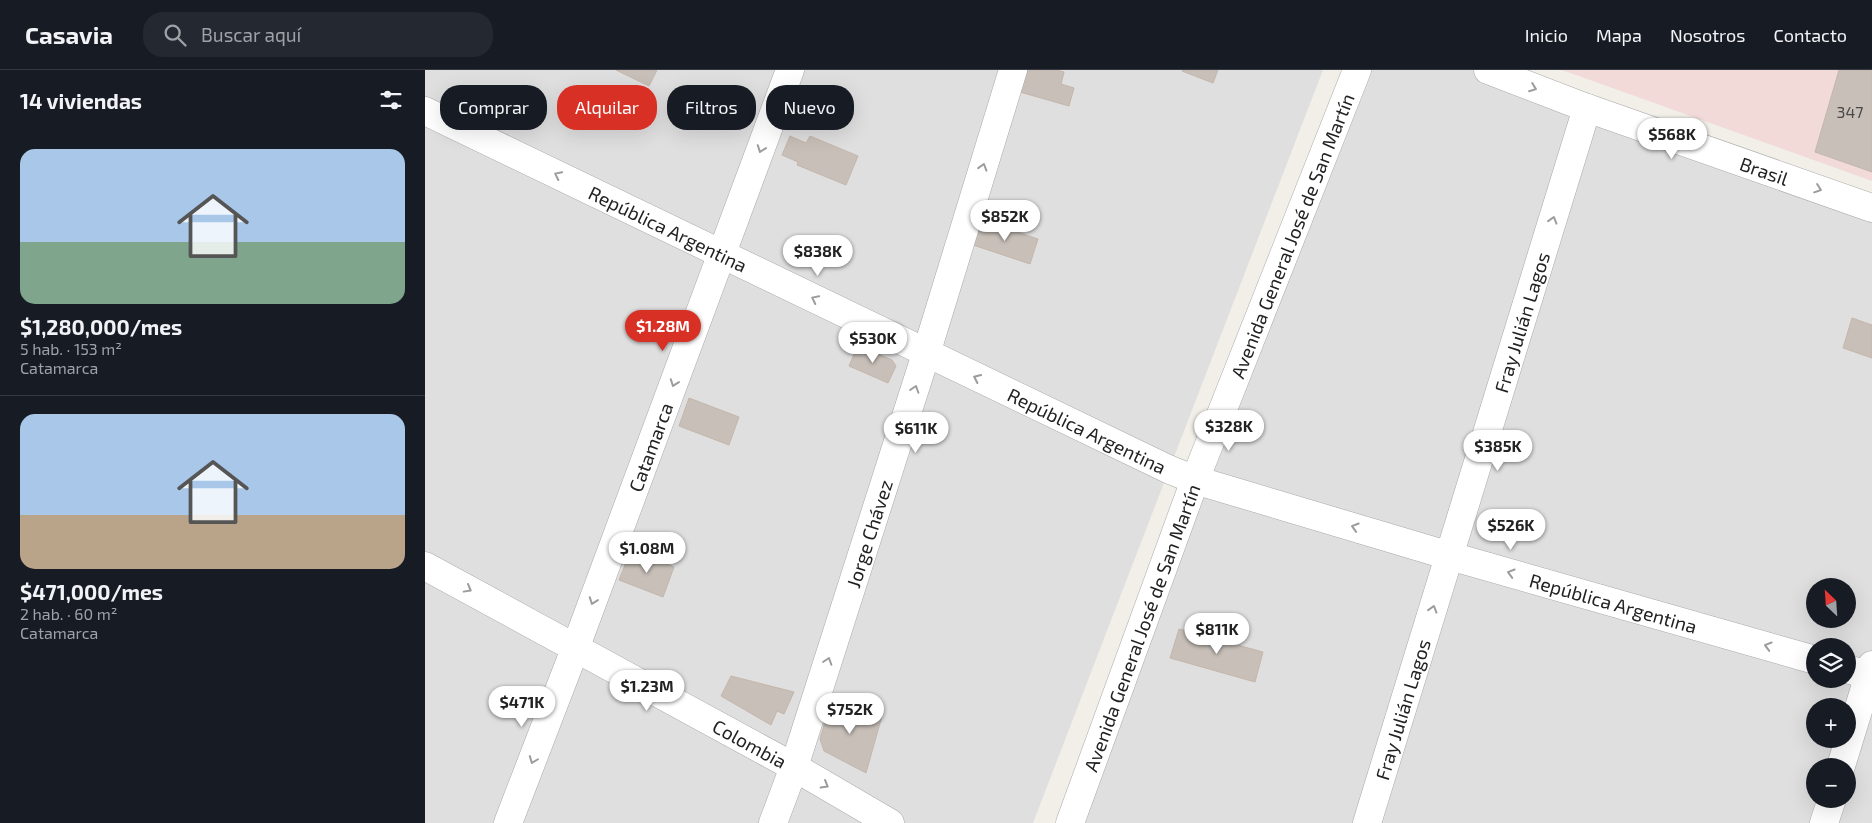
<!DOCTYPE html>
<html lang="es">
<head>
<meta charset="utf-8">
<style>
  :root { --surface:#171b24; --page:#242831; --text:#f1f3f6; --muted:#9ea1a6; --line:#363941; --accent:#d93025 }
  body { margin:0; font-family:"Exo 2",sans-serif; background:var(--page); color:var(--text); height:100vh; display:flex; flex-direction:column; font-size:19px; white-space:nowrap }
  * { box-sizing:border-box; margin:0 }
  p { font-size:16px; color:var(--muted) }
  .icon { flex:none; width:28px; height:28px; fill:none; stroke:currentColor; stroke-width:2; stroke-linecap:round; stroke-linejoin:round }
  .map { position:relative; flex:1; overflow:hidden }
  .side { display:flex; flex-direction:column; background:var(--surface); width:425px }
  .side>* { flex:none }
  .guide { position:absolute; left:15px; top:15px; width:475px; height:45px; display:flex; gap:10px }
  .needle { width:32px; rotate:335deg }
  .tools { position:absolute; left:1381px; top:508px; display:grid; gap:10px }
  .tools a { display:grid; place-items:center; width:50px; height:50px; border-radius:50%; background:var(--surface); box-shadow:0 5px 20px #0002; font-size:25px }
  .price { position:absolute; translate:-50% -42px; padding:0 11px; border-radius:18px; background:#fff; color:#222; font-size:16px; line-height:32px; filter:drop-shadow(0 1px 2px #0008) }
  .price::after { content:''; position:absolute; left:50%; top:30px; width:15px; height:11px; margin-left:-8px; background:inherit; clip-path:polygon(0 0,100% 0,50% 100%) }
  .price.selected { background:var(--accent); color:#fff }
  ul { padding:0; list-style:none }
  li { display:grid; align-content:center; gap:10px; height:265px; padding:0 20px }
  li+li { border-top:1px solid var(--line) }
  li span { display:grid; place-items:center; height:155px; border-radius:15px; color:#555 }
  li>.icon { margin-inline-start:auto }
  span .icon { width:90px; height:90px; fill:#fffc; stroke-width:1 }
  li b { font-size:21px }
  h2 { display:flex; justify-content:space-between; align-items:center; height:60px; padding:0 20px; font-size:21px }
  .tag { padding:0 18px; border-radius:20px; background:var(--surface); box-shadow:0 5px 20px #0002; font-size:18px; line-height:45px }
  .tag.selected { background:var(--accent); color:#fff }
  header { display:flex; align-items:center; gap:30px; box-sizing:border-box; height:70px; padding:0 25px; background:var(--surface); border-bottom:1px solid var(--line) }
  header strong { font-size:24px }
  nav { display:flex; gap:28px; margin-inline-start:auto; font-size:18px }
  .search { width:350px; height:45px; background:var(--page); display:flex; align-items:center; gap:12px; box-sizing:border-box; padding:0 18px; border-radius:20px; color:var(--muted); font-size:19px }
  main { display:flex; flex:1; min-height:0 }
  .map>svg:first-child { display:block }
  .residential { fill:#e0dfdf; fill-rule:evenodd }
  .commercial { fill:#f2dad9 }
  .building { fill:#c7bfb8; stroke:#c4b6ab }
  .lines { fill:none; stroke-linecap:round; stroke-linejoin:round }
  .minor-casing { stroke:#a9a9a9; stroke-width:29 }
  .tertiary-casing { stroke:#a9a9a9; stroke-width:29 }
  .minor { stroke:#fff; stroke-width:28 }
  .tertiary { stroke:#fff; stroke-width:28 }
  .oneway { stroke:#9c9c9c }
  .labels { text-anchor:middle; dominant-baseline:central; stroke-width:5; stroke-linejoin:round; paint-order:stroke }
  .number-label { font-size:16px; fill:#4b4948 }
  .street-label { font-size:19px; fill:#222; stroke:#fff }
</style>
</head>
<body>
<header>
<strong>Casavia</strong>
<div class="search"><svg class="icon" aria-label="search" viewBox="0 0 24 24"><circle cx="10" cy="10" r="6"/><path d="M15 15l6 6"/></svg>Buscar aquí</div>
<nav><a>Inicio</a><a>Mapa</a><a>Nosotros</a><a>Contacto</a></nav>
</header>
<main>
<section class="side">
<h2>14 viviendas<svg class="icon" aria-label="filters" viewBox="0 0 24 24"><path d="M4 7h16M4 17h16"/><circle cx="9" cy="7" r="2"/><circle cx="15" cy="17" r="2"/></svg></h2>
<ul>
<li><span style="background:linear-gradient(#a9c7e8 60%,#7fa58c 0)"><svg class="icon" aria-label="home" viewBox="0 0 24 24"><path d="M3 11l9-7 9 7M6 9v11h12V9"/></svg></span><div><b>$1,280,000/mes</b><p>5 hab. · 153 m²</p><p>Catamarca</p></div></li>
<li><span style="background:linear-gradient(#a9c7e8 65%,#b9a48a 0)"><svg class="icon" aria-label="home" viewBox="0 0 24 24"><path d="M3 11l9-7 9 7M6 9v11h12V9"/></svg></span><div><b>$471,000/mes</b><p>2 hab. · 60 m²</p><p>Catamarca</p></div></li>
</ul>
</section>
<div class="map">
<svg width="1447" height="753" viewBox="0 0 1447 753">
  <rect width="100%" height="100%" fill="#f2efe9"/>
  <path class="residential" d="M0 0H898L608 753H0Z
    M932 0H1063L1447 140V753H644ZM1390 516H1422V549H1390ZM1390 576H1422V609H1390ZM1390 636H1422V669H1390ZM1390 696H1422V729H1390Z"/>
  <path class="commercial" d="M1137 0H1447V111Z"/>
  <path class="building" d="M191 0H232L224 16Z
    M602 0H632L639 2 636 14 649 18 644 36 595 22Z
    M758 0H793L788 13 757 1Z
    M1414 0H1447V102L1390 82Z
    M365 66 381 73 385 66 433 86 421 115 372 95 373 92 357 85Z
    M556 150 613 169 605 194 548 175Z
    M1427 248 1447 255V288L1418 278Z
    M433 275 467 290 471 296 463 313 424 296Z
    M264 328 314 347 304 375 254 356Z
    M206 480 249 497 238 527 194 510Z
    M754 559 838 582 830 612 745 588Z
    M306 606 369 622 359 644 352 641 346 655 296 626Z
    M406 631 457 646 441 703 399 681 395 669Z"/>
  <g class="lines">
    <defs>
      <g id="minor">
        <path id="s1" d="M1063 0 1162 38 1447 138"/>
        <path id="s2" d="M0 41 743 399 770 410 1025 486 1390 590"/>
        <path id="s3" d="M0 496 369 697 465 753"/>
        <path d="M1422 599 1447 606"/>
        <path d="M1416 696 1447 595"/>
        <path id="s4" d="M83 753 150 579 365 0"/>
        <path id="s5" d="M348 753 369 697 501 284 588 0"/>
        <path id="s6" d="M942 753 1162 38"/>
        <path d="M1399 753 1407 729"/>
      </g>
      <g id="tertiary">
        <path id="s7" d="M645 753 770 410 932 0"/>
      </g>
    </defs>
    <use href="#minor" class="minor-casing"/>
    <use href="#tertiary" class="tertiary-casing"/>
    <use href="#minor" class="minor"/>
    <use href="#tertiary" class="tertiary"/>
  </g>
  <defs><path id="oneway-chevron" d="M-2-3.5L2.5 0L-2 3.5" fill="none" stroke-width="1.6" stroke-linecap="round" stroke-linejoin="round" transform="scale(1.25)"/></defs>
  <g class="oneway">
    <use href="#oneway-chevron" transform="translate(1108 18) rotate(21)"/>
    <use href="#oneway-chevron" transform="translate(336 79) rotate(110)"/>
    <use href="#oneway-chevron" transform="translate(558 97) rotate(-73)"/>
    <use href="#oneway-chevron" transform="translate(133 105) rotate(-154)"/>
    <use href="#oneway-chevron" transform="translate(1393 119) rotate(19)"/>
    <use href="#oneway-chevron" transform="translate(1128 150) rotate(-73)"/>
    <use href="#oneway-chevron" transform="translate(390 229) rotate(-154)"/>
    <use href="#oneway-chevron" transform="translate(552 308) rotate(-155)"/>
    <use href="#oneway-chevron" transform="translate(249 313) rotate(110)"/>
    <use href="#oneway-chevron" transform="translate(490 319) rotate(-72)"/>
    <use href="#oneway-chevron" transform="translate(930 457) rotate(-163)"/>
    <use href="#oneway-chevron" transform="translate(1086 503) rotate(-164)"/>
    <use href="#oneway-chevron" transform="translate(43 519) rotate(29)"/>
    <use href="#oneway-chevron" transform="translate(168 531) rotate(110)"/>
    <use href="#oneway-chevron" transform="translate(1008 539) rotate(-73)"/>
    <use href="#oneway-chevron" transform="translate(1343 576) rotate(-164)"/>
    <use href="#oneway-chevron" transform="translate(403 591) rotate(-72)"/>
    <use href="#oneway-chevron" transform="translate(108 690) rotate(111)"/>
    <use href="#oneway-chevron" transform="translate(400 715) rotate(30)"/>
  </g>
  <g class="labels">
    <g class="number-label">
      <text x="1425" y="41">347</text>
    </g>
    <g class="street-label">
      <text stroke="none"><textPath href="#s1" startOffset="294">Brasil</textPath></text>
      <text stroke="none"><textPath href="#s2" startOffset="270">República Argentina</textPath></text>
      <text stroke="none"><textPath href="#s7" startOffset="628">Avenida General José de San Martín</textPath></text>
      <text stroke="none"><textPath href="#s6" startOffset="524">Fray Julián Lagos</textPath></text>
      <text stroke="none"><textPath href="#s2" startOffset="735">República Argentina</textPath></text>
      <text stroke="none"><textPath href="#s4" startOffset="402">Catamarca</textPath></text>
      <text stroke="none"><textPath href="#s5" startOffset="305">Jorge Chávez</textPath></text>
      <text stroke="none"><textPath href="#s2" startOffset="1290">República Argentina</textPath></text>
      <text stroke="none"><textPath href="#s7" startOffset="208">Avenida General José de San Martín</textPath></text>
      <text stroke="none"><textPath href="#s6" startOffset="119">Fray Julián Lagos</textPath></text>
      <text stroke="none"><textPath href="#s3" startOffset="370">Colombia</textPath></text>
    </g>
  </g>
</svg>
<div class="tools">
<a><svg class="needle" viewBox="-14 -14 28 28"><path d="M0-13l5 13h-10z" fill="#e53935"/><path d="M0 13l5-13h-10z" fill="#9ea1a6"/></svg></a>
<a><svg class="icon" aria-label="layers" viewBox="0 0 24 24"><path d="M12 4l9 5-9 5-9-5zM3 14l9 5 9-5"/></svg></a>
<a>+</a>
<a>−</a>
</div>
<b class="price" style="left:1247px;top:90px">$568K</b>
<b class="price" style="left:580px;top:172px">$852K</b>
<b class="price" style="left:393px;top:207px">$838K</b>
<b class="price selected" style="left:238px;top:282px">$1.28M</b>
<b class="price" style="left:448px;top:294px">$530K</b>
<b class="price" style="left:804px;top:382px">$328K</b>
<b class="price" style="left:491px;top:384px">$611K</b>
<b class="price" style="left:1073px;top:402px">$385K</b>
<b class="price" style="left:1086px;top:481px">$526K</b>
<b class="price" style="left:222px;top:504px">$1.08M</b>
<b class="price" style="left:792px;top:585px">$811K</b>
<b class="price" style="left:222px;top:642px">$1.23M</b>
<b class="price" style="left:97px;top:658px">$471K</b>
<b class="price" style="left:425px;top:665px">$752K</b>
<div class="guide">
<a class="tag">Comprar</a>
<a class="tag selected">Alquilar</a>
<a class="tag">Filtros</a>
<a class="tag">Nuevo</a>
</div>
</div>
</main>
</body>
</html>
